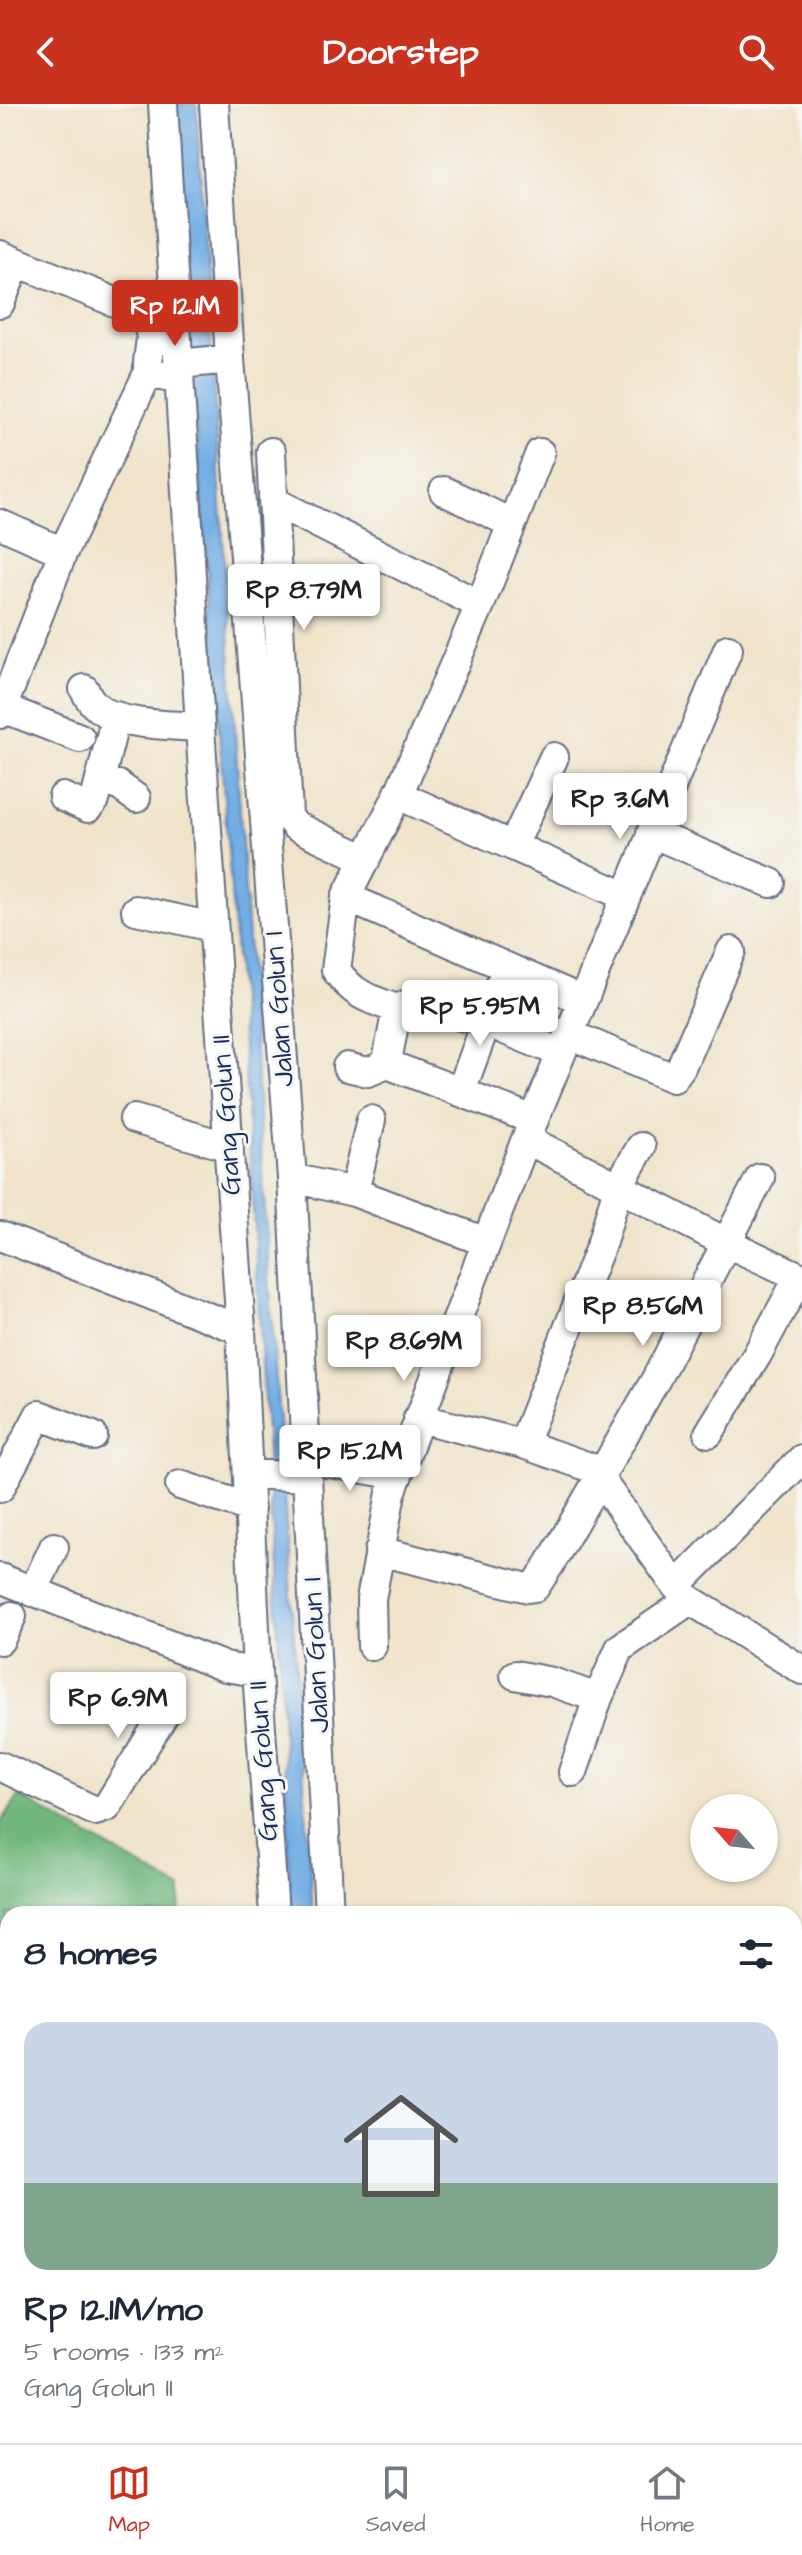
<!DOCTYPE html>
<html lang="en">
<head>
<meta charset="utf-8">
<style>
  :root { --surface:#fff; --page:#f2f2f3; --text:#1f2937; --muted:#747a83; --line:#e0e1e3; --accent:#c8321e }
  body { margin:0; font-family:"Architects Daughter",sans-serif; background:var(--page); color:var(--text); height:100vh; display:flex; flex-direction:column; font-size:30px; white-space:nowrap }
  * { box-sizing:border-box; margin:0 }
  p { font-size:26px; color:var(--muted) }
  .icon { flex:none; width:44px; height:44px; fill:none; stroke:currentColor; stroke-width:2; stroke-linecap:round; stroke-linejoin:round }
  .map { position:relative; flex:1; overflow:hidden }
  .details { position:absolute; left:0px; top:1802px; width:802px; height:538px; display:flex; flex-direction:column; background:var(--surface); border-radius:24px 24px 0 0; box-shadow:0 2px 6px #0004 }
  .details>* { flex:none }
  .needle { width:52px; rotate:298deg }
  .fabs { position:absolute; left:690px; top:1690px; display:grid; gap:16px }
  .fabs a { display:grid; place-items:center; width:88px; height:88px; border-radius:50%; background:var(--surface); box-shadow:0 2px 6px #0004; font-size:40px }
  .price { position:absolute; translate:-50% -68px; padding:0 18px; border-radius:8px; background:#fff; color:#222; font-size:26px; line-height:52px; filter:drop-shadow(0 2px 4px #0008) }
  .price::after { content:''; position:absolute; left:50%; top:48px; width:24px; height:18px; margin-left:-12px; background:inherit; clip-path:polygon(0 0,100% 0,50% 100%) }
  .price.on { background:var(--accent); color:#fff }
  ul { padding:0; list-style:none }
  li { display:grid; align-content:center; gap:16px; height:424px; padding:0 24px }
  li span { display:grid; place-items:center; height:248px; border-radius:24px; color:#555 }
  li>.icon { margin-inline-start:auto }
  span .icon { width:144px; height:144px; fill:#fffc; stroke-width:1 }
  li b { font-size:34px }
  h2 { display:flex; justify-content:space-between; align-items:center; height:96px; padding:0 24px; font-size:34px }
  header { display:flex; justify-content:space-between; align-items:center; height:104px; padding:0 24px; background:var(--accent); color:#fff; font-size:36px; font-weight:800 }
  .tabs { display:flex; justify-content:space-around; align-items:center; height:112px; border-top:2px solid var(--line); background:var(--surface); font-size:22px; color:var(--muted) }
  .tabs a { display:grid; justify-items:center; gap:4px }
  .tabs .on { color:var(--accent) }
  .map>svg:first-child { display:block }
  .green { fill:#8dd794; stroke:#548379; stroke-width:2 }
  .forest { fill:#72b87e; stroke:#46746e; stroke-width:2 }
  .water { fill:#73aee4; stroke:#476ea1; stroke-width:2 }
  .building { fill:#e0b795 }
  .lines { fill:none; stroke-linecap:round; stroke-linejoin:round }
  .minor-casing { stroke:#666e83; stroke-width:32 }
  .major-casing { stroke:#666e83; stroke-width:40 }
  .minor { stroke:#fff; stroke-width:28 }
  .major { stroke:#f6c06b; stroke-width:36 }
  .labels { text-anchor:middle; dominant-baseline:central; stroke-width:6; stroke-linejoin:round; paint-order:stroke }
  .street-label { font-size:28px; fill:#1b2f5e; stroke:#f6f6f2 }
</style>
</head>
<body>
<header><svg class="icon" aria-label="back" viewBox="0 0 24 24"><path d="M15 5l-7 7 7 7"/></svg>Doorstep<svg class="icon" aria-label="search" viewBox="0 0 24 24"><circle cx="10" cy="10" r="6"/><path d="M15 15l6 6"/></svg></header>
<div class="map">
<svg width="802" height="2339" viewBox="0 0 802 2339">
  <rect width="100%" height="100%" fill="#f6f6f2"/>
  <filter id="ink" filterUnits="userSpaceOnUse"><feTurbulence type="fractalNoise" baseFrequency=".0125" numOctaves="2"/><feDisplacementMap in="SourceGraphic" scale="16" xChannelSelector="R" yChannelSelector="G"/><feConvolveMatrix kernelMatrix="1 2 1 2 8 2 1 2 1" color-interpolation-filters="sRGB"/></filter>
  <filter id="wash" filterUnits="userSpaceOnUse"><feTurbulence type="fractalNoise" baseFrequency=".006" numOctaves="4" result="noise"/><feDisplacementMap in="SourceGraphic" scale="32" xChannelSelector="R" yChannelSelector="G"/><feGaussianBlur stdDeviation="1.8" result="paint"/><feColorMatrix in="noise" values="0 0 0 0 0 0 0 0 0 0 0 0 0 0 0 0 0 1.4 0 .05"/><feComposite in="paint" operator="in"/></filter>
  <g filter="url(#wash)">
    <rect width="100%" height="100%" fill="#f0e3c9"/>
    <path class="green" d="M0 1925 8 1930V2107L0 2118Z"/>
    <path class="forest" d="M19 1692 181 1785 179 1810H8V1930L0 1925V1720Z"/>
    <path class="water" d="M172 0H196L269 1173 313 1810H291L280 1566 246 986Z
      M0 2230 8 2237V2326L0 2319Z
      M14 2332H114L122 2339H21Z"/>
    <g id="blocks">
      <path class="building" d="M8 2103V2140L2 2135 4 2132 0 2128V2112Z
        M520 2332H561L558 2339H538Z"/>
    </g>
  </g>
  <g filter="url(#ink)">
    <use href="#blocks" fill-opacity="0" stroke="#666e83" stroke-width="2"/>
    <g class="lines">
      <defs>
        <path id="minor" d="M163 0 200 623 241 1226 257 1568 274 1810
          M214 0 230 255 292 1074 329 1810
          M0 151 139 208C160 235 146 240 148 269L166 273
          M0 199 17 158
          M179 260 230 255
          M271 348 288 712 295 722 366 755
          M540 349 480 501 398 691 346 793 336 866C353 891 369 895 397 905L410 899 488 919 561 949
          M444 387 511 419
          M273 397 480 501
          M0 420 63 448
          M84 585C87 590 90 597 95 601 116 622 171 621 200 623
          M3 604 80 634
          M0 610 63 448 148 269
          M101 676 118 681 136 694
          M398 691 625 792
          M63 693 88 704 95 696 116 612
          M651 729 771 779
          M513 742 554 653
          M346 793 582 896
          M136 806 213 823
          M397 905 388 952 390 959 395 963 534 1016
          M569 930 673 974 681 963 731 847
          M347 963 368 968 390 959
          M461 987 506 865
          M134 1015 229 1043
          M526 1035 727 1139 802 1174
          M292 1074 354 1088 486 1138
          M354 1088 371 1016
          M0 1132 241 1226
          M418 1314 523 1340 592 1364 676 1482 690 1496 802 1566
          M709 1329 757 1251 799 1173
          M523 1340 602 1138 618 1083 641 1043
          M306 1355 398 1371
          M248 1370 307 1373
          M180 1381 250 1404
          M0 1384 39 1311 93 1332
          M379 1447 528 1484 535 1483 550 1460 656 1275 760 1074
          M0 1474 225 1563 257 1568
          M676 1482 802 1355
          M33 1488 54 1443
          M0 1536 12 1512
          M372 1542 371 1495 391 1389 526 1035 728 545
          M515 1571 552 1578 598 1594
          M0 1662 95 1707 107 1703 168 1604
          M573 1668 598 1594 620 1544 690 1496
          M310 2332 311 2339
          M360 2332V2339
          M634 2332 636 2339"/>
        <path id="major" d="M0 2207 8 2213
          M131 2332 136 2339
          M0 2333 5 2339"/>
      </defs>
      <use href="#minor" class="minor-casing"/>
      <use href="#major" class="major-casing"/>
      <use href="#minor" class="minor"/>
      <use href="#major" class="major"/>
    </g>
  </g>
  <g class="labels">
    <g class="street-label">
      <text transform="translate(279 905) rotate(-94)">Jalan Golun I</text>
      <text transform="translate(226 1011) rotate(-94)">Gang Golun II</text>
      <text transform="translate(316 1551) rotate(-93)">Jalan Golun I</text>
      <text transform="translate(263 1657) rotate(-94)">Gang Golun II</text>
    </g>
  </g>
</svg>
<div class="fabs">
<a><svg class="needle" viewBox="-14 -14 28 28"><path d="M0-13l5 13h-10z" fill="#e53935"/><path d="M0 13l5-13h-10z" fill="#747a83"/></svg></a>
</div>
<b class="price on" style="left:175px;top:244px">Rp 12.1M</b>
<b class="price" style="left:304px;top:528px">Rp 8.79M</b>
<b class="price" style="left:620px;top:737px">Rp 3.6M</b>
<b class="price" style="left:480px;top:944px">Rp 5.95M</b>
<b class="price" style="left:643px;top:1244px">Rp 8.56M</b>
<b class="price" style="left:404px;top:1279px">Rp 8.69M</b>
<b class="price" style="left:350px;top:1389px">Rp 15.2M</b>
<b class="price" style="left:118px;top:1636px">Rp 6.9M</b>
<section class="details">
<h2>8 homes<svg class="icon" aria-label="filters" viewBox="0 0 24 24"><path d="M4 7h16M4 17h16"/><circle cx="9" cy="7" r="2"/><circle cx="15" cy="17" r="2"/></svg></h2>
<ul>
<li><span style="background:linear-gradient(#c9d6e8 65%,#7fa58c 0)"><svg class="icon" aria-label="home" viewBox="0 0 24 24"><path d="M3 11l9-7 9 7M6 9v11h12V9"/></svg></span><div><b>Rp 12.1M/mo</b><p>5 rooms · 133 m²</p><p>Gang Golun II</p></div></li>
</ul>
</section>
</div>
<nav class="tabs">
<a class="on"><svg class="icon" aria-label="map" viewBox="0 0 24 24"><path d="M3 6l6-2 6 2 6-2v14l-6 2-6-2-6 2zM9 4v14M15 6v14"/></svg>Map</a>
<a><svg class="icon" aria-label="saved" viewBox="0 0 24 24"><path d="M7 4h10v16l-5-4-5 4z"/></svg>Saved</a>
<a><svg class="icon" aria-label="home" viewBox="0 0 24 24"><path d="M3 11l9-7 9 7M6 9v11h12V9"/></svg>Home</a>
</nav>
</body>
</html>
